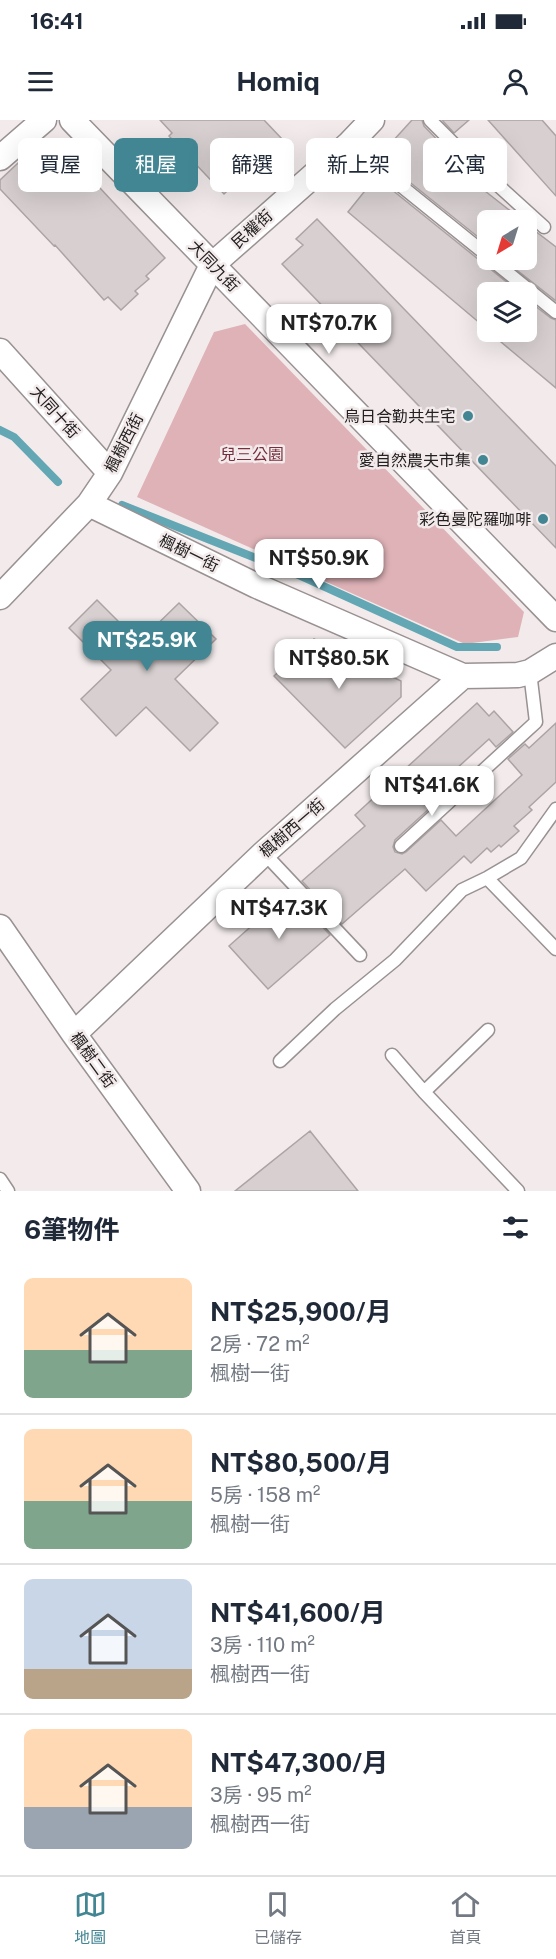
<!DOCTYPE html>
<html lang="zh-TW">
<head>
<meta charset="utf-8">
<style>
  :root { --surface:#fff; --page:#f2f2f3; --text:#1f2937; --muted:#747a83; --line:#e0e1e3; --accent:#428694 }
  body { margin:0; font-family:"Public Sans","Noto Sans TC",sans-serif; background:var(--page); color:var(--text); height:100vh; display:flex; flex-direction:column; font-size:22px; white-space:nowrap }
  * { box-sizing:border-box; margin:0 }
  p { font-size:20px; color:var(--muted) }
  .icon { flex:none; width:33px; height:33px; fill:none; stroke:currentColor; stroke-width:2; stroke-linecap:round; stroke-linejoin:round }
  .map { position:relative; height:1071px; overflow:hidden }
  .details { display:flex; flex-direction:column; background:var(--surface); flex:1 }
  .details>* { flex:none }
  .hud { position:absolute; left:18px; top:18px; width:520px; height:54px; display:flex; gap:12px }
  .needle { width:39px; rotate:218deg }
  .buttons { position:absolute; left:477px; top:90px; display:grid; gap:12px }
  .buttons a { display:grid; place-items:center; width:60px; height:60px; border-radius:9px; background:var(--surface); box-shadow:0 6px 24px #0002; font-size:30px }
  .price { position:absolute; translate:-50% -51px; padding:0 14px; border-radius:12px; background:#fff; color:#222; font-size:20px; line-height:39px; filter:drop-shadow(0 2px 3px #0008) }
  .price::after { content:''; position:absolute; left:50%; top:36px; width:18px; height:14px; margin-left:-9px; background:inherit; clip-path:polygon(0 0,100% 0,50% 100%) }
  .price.current { background:var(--accent); color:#fff }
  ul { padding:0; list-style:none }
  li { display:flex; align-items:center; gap:18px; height:150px; padding:0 24px }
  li+li { border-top:2px solid var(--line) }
  li span { display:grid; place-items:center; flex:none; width:168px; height:120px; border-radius:9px; color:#555 }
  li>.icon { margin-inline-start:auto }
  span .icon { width:72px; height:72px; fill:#fffc; stroke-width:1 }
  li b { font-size:26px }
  h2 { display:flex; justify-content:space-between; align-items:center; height:72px; padding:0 24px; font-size:26px }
  .pill { padding:0 21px; border-radius:9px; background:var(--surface); box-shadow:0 6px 24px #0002; font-size:21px; line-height:54px }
  .pill.current { background:var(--accent); color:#fff }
  .status { display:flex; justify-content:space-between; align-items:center; height:42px; padding:0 30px; background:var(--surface); direction:ltr }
  .status svg { height:16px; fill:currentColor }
  header { display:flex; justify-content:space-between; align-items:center; height:78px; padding:0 24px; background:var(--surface); font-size:27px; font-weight:700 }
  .tab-bar { display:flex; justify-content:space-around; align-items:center; height:84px; border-top:2px solid var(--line); background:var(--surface); font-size:16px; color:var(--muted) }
  .tab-bar a { display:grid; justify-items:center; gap:3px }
  .tab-bar .current { color:var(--accent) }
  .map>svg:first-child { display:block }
  .green { fill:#deb2b7 }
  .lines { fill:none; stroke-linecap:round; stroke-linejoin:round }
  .stream { stroke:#63a6b4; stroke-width:8 }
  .building { fill:#d7cfd0; stroke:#aca4a4; stroke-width:1.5 }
  .lane-casing { stroke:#999192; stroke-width:15 }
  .street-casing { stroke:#999192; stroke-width:27 }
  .lane { stroke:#fff; stroke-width:12 }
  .street { stroke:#fff; stroke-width:24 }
  .poi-dot { fill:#428694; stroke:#f3ebeb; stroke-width:2 }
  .labels { text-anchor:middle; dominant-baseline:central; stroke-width:5; stroke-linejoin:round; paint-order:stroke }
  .street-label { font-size:16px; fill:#242122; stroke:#f3ebeb }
  .poi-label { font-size:16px; fill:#242122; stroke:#f3ebeb; text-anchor:end }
  .park-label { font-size:16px; fill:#772f3d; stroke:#f3ebeb }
</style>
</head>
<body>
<div class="status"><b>16:41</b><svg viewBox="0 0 49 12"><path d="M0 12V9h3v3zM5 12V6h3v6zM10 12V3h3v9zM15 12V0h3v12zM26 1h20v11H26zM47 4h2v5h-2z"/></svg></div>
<header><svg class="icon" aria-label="menu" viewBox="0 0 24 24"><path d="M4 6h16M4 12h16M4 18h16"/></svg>Homiq<svg class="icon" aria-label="person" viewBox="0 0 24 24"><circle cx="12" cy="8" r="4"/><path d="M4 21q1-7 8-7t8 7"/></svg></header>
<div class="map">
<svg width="556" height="1071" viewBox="0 0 556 1071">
  <rect width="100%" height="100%" fill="#f3ebeb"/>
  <path class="green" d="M245 204 524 492 518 517 465 524 137 377 214 212Z"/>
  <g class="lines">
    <path class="stream" d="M0 310 14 317 58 362
      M122 385 301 456 457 527H497"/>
  </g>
  <path class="building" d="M160 0H264L282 19 224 74 169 16 172 13Z
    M412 0H422L424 6 453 36 448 42 522 100H488V125L387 44 399 29 392 22Z
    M442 0H469L454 13Z
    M488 0H542L556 16V76Z
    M61 26 165 138 146 156 149 159 135 171 138 174 121 190 108 177 104 180 55 125 54 126 0 69V60L34 28Z
    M376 57 519 172H488V210L348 92Z
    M317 99 556 346V428L282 144 303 125 296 119Z
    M526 104 556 127V181L504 140H526Z
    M526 179 551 198 556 200V268L489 212H526Z
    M97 480 139 522 179 483 216 519 175 559 218 603 190 631 146 587 116 616 81 579 111 550 69 508Z
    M314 519 401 561V577L345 628 274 556Z
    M477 583 489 596 494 591 513 612 496 627 489 619 422 680 430 688 395 720 393 727 395 732 402 734 406 732 441 700 456 716 522 655 508 639 525 624 529 628 556 603V662L529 687 532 690 514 706 519 711 501 727 499 725 491 732 487 728 471 743 464 736 426 771 405 749 342 804 302 761 365 706 355 695Z
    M290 772 330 815 268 869 229 826Z
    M310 1011 358 1071H235Z"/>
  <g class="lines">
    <defs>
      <path id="lane" d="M430 0 468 38 544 107
        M349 24 488 136
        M492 140 556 192
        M401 726 536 602 530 552
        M264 733 360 835
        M487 758 556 829
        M392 935 424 972 518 1071
        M280 941 335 889 395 840 462 770 487 758 521 738 556 689
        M424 972 488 910
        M0 1059 8 1071"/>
      <path id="street" d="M72 0 556 499
        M0 38 44 0
        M0 231 110 353
        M89 384 257 466 463 556 518 555 530 552 556 536
        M0 477 89 384 110 353 212 145 349 24 372 0
        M0 807 74 914 188 1071
        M74 914 264 733 463 556"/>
    </defs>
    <use href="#lane" class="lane-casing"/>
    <use href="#street" class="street-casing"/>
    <use href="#lane" class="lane"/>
    <use href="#street" class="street"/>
  </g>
  <g class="poi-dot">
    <circle cx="468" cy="296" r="6"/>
    <circle cx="483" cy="340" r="6"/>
    <circle cx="543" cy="399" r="6"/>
  </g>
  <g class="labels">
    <g class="street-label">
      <text transform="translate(252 109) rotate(-42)">民權街</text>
      <text transform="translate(214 146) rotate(46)">大同九街</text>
      <text transform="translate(55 292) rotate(48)">大同十街</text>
      <text transform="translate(124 323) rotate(-63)">楓樹西街</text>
      <text transform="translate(189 433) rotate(26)">楓樹一街</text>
      <text transform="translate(292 708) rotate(-41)">楓樹西一街</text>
      <text transform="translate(93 940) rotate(54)">楓樹二街</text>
    </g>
    <g class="poi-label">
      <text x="456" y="296">烏日合勤共生宅</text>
      <text x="471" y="340">愛自然農夫市集</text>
      <text x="531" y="399">彩色曼陀羅咖啡</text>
    </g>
    <g class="park-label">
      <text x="252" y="334">兒三公園</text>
    </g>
  </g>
</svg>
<div class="buttons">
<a><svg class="needle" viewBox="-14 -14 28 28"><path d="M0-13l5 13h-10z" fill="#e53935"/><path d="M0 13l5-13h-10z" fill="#747a83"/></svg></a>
<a><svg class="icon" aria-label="layers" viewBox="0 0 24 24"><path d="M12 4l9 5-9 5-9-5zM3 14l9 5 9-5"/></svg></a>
</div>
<b class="price" style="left:329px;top:235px">NT$70.7K</b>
<b class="price" style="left:319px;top:470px">NT$50.9K</b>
<b class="price current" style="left:147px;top:552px">NT$25.9K</b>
<b class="price" style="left:339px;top:570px">NT$80.5K</b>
<b class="price" style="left:432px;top:697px">NT$41.6K</b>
<b class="price" style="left:279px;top:820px">NT$47.3K</b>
<div class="hud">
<a class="pill">買屋</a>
<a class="pill current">租屋</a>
<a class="pill">篩選</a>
<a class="pill">新上架</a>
<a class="pill">公寓</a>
</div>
</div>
<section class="details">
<h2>6筆物件<svg class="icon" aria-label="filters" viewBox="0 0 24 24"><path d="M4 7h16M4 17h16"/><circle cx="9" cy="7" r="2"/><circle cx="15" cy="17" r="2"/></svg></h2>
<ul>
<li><span style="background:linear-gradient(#ffd9b3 60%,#7fa58c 0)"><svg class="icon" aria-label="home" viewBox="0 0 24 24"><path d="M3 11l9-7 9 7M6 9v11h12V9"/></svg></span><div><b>NT$25,900/月</b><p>2房 · 72 m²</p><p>楓樹一街</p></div></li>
<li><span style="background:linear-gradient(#ffd9b3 60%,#7fa58c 0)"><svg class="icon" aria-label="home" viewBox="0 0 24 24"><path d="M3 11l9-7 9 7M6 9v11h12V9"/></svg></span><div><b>NT$80,500/月</b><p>5房 · 158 m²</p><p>楓樹一街</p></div></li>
<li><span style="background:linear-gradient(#c9d6e8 75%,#b9a48a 0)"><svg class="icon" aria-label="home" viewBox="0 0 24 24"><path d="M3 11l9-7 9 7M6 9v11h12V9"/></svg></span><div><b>NT$41,600/月</b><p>3房 · 110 m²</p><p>楓樹西一街</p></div></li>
<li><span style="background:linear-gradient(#ffd9b3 65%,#9aa5b1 0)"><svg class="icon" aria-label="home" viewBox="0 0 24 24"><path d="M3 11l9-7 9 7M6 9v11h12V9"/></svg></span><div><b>NT$47,300/月</b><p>3房 · 95 m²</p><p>楓樹西一街</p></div></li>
</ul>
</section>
<nav class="tab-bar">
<a class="current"><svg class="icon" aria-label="map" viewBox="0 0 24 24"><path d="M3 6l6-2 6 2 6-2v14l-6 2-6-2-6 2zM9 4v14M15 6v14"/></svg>地圖</a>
<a><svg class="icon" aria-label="saved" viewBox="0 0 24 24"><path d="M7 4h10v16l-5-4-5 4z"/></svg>已儲存</a>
<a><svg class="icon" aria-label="home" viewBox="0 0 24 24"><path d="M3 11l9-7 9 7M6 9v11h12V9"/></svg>首頁</a>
</nav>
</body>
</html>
